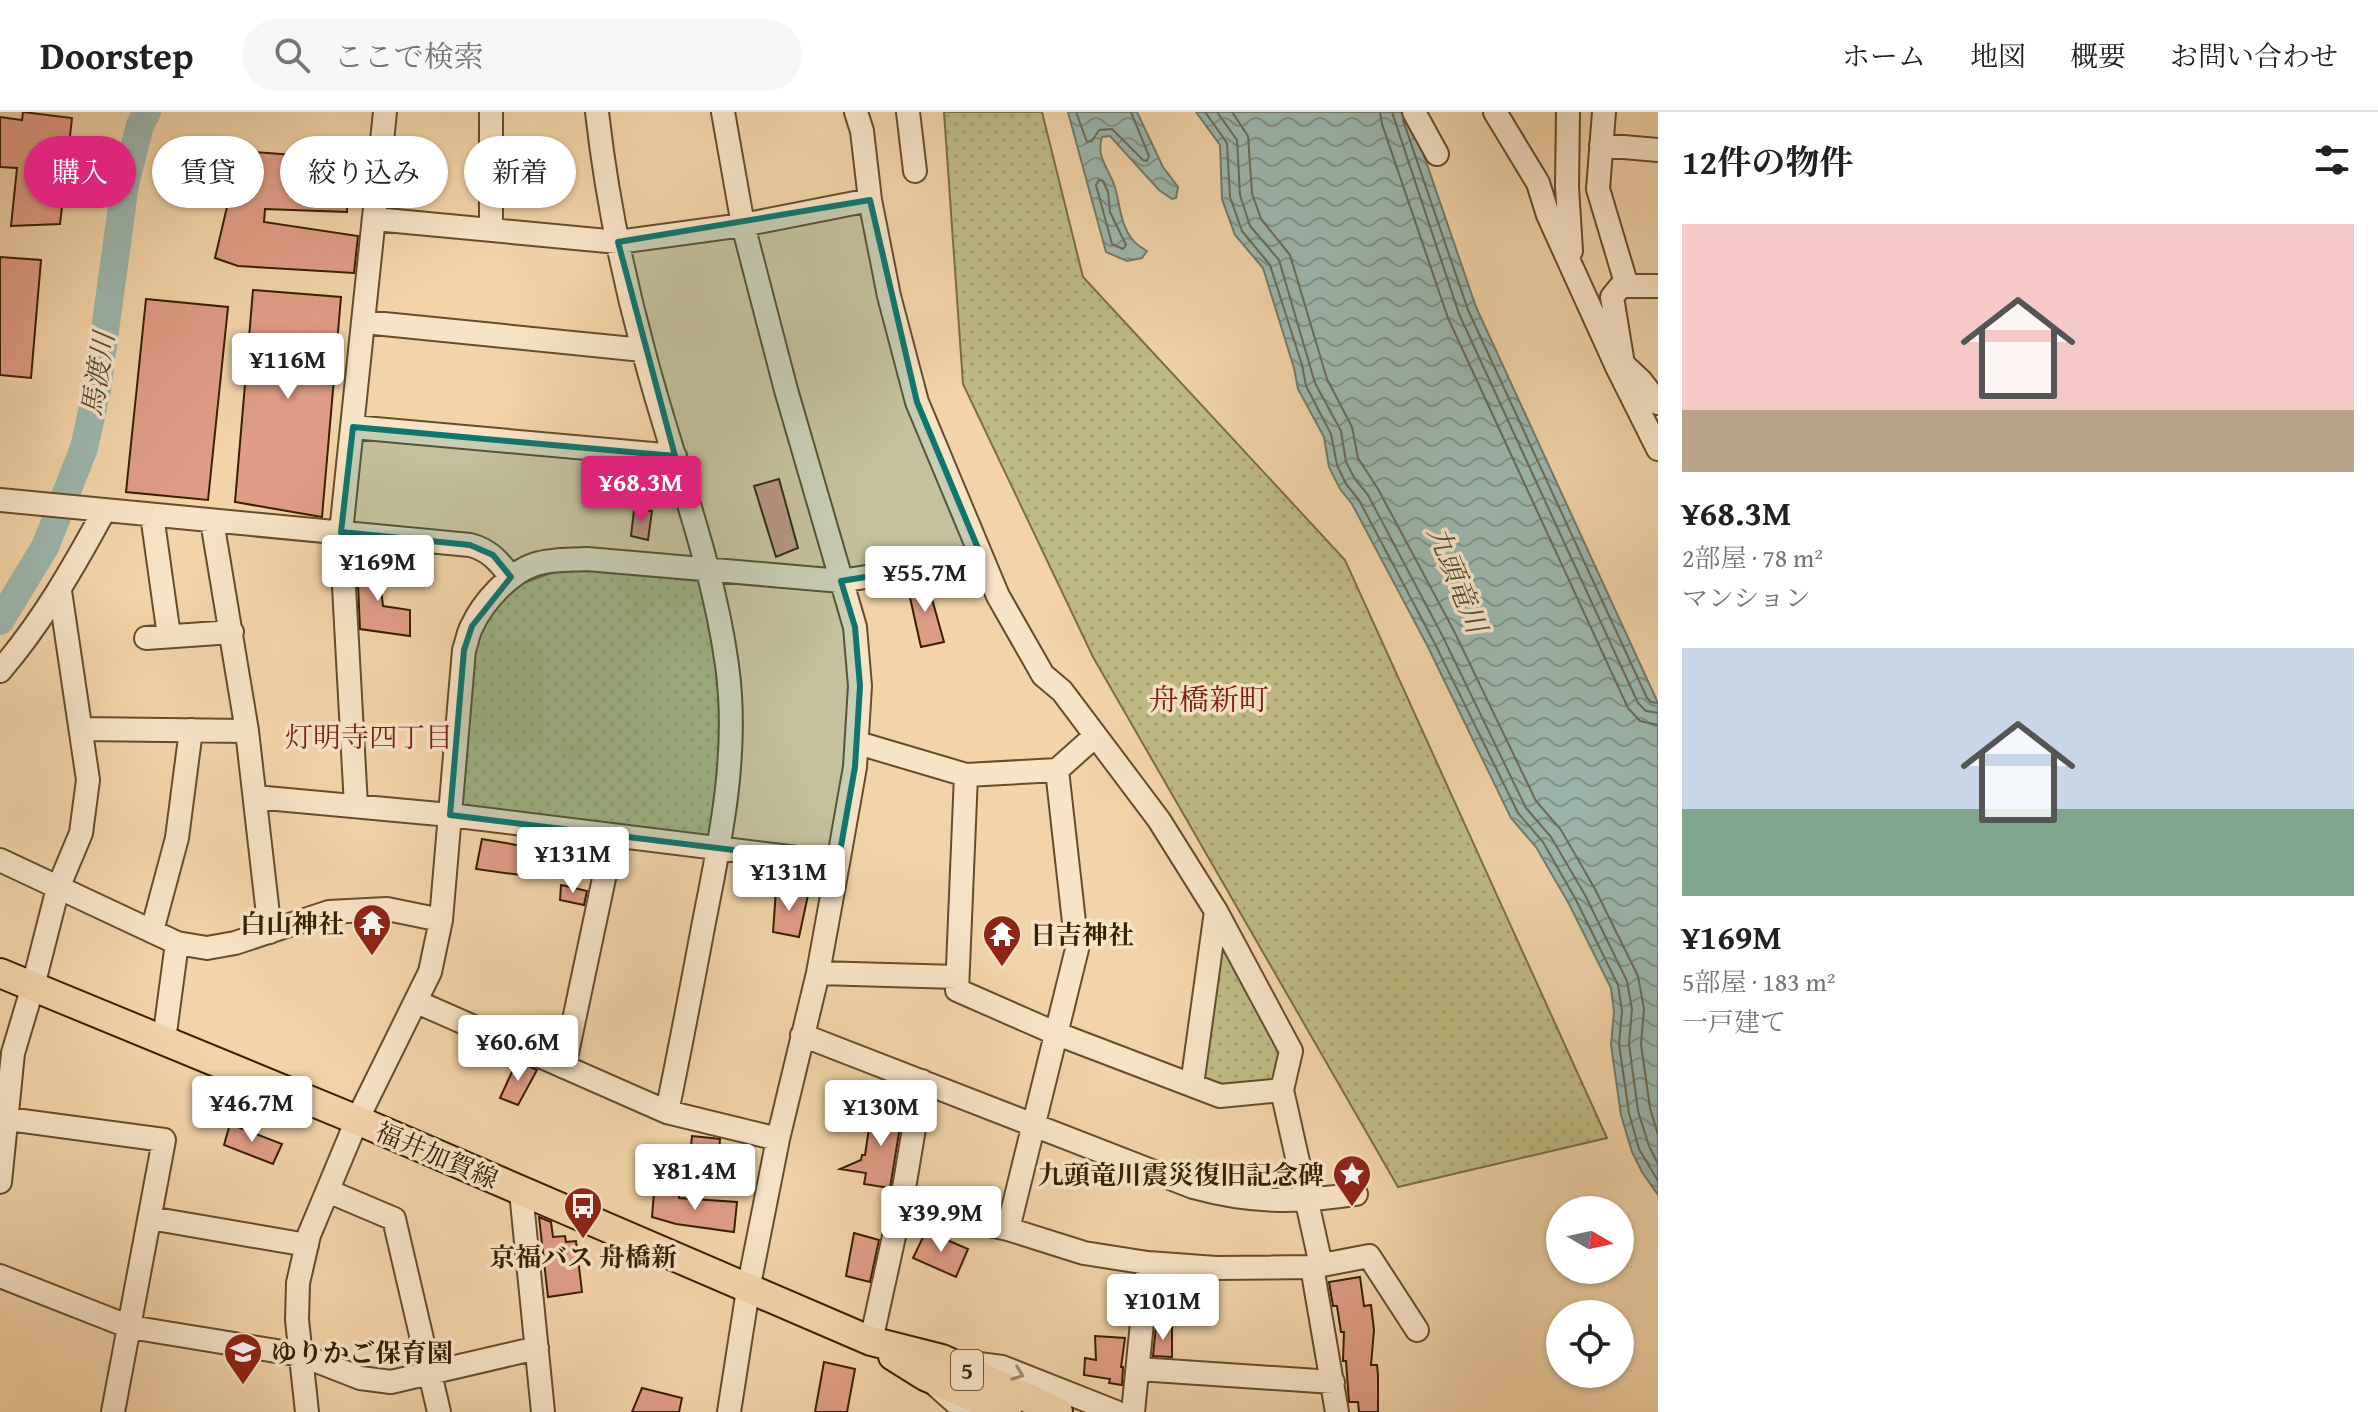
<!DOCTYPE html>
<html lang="ja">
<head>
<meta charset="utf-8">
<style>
  :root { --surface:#fff; --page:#f6f6f6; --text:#202124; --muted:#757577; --line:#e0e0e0; --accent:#db2777 }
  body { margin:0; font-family:"Gentium Book Plus","Noto Serif JP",serif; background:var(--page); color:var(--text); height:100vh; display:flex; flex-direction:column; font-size:30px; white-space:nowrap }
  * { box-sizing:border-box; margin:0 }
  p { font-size:26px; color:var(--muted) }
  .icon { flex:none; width:44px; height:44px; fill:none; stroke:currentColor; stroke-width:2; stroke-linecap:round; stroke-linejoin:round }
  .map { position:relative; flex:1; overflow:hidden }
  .drawer { display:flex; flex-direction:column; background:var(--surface); width:720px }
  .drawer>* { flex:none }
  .banner { position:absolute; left:24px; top:24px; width:760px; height:72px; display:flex; gap:16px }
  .needle { width:52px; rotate:99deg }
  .fabs { position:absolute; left:1546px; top:1084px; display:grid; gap:16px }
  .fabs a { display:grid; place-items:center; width:88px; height:88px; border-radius:50%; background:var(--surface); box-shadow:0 2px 6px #0004; font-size:40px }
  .price { position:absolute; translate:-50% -68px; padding:0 18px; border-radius:8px; background:#fff; color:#222; font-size:26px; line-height:52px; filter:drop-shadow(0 2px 4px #0008) }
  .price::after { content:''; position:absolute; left:50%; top:48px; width:24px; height:18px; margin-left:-12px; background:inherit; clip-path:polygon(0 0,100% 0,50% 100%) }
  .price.current { background:var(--accent); color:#fff }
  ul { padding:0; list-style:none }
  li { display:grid; align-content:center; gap:16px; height:424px; padding:0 24px }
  li span { display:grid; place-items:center; height:248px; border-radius:0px; color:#555 }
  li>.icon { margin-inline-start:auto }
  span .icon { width:144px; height:144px; fill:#fffc; stroke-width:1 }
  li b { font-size:34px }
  h2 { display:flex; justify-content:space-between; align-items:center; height:96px; padding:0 24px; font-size:34px }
  .chip { padding:0 28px; border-radius:36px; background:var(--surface); box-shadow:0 2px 6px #0004; font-size:28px; line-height:72px }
  .chip.current { background:var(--accent); color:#fff }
  header { display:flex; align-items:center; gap:48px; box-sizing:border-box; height:112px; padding:0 40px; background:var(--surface); border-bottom:2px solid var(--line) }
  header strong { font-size:38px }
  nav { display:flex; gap:44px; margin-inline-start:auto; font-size:28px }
  .search { width:560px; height:72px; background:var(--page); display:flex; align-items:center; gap:20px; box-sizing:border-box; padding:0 28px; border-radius:44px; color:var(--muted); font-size:30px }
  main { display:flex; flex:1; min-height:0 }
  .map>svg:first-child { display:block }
  .grass { fill:url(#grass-dots); stroke:#7b6e42; stroke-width:2 }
  .water { fill:url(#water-waves); stroke:#747b68; stroke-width:2 }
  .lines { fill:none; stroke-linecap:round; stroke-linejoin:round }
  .shore { stroke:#6a6c57; stroke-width:2 }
  .river { stroke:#9cb7ae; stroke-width:28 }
  .building { fill:#e09d86; stroke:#372000; stroke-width:2 }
  .minor-casing { stroke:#664d2a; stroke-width:26 }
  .major-casing { stroke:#372000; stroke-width:32 }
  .minor { stroke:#f7e3c6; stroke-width:22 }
  .major { stroke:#f2d4a8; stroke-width:28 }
  .oneway { stroke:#a18b6d }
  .marked { fill:#0f766e; fill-opacity:0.2; stroke:#0f766e; stroke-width:6; stroke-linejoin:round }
  .labels { text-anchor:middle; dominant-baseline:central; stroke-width:7; stroke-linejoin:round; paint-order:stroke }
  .shield { fill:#f7e3c6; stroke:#715a3b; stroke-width:2 }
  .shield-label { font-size:24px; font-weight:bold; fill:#372000 }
  .poi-label { font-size:26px; font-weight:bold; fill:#372000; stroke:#f7e3c6; text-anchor:end }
  .street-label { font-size:26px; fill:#372000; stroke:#f7e3c6 }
  .water-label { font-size:28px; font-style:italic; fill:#554d34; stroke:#f7e3c6 }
  .neighbourhood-label { font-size:28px; fill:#7a1f14; stroke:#f7e3c6 }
  .quarter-label { font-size:30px; fill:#7a1f14; stroke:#f7e3c6 }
</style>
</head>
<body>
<header>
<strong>Doorstep</strong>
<div class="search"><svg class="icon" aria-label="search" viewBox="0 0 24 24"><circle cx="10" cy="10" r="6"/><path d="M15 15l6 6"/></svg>ここで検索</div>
<nav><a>ホーム</a><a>地図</a><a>概要</a><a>お問い合わせ</a></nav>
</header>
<main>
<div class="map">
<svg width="1658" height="1300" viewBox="0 0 1658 1300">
  <defs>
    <pattern id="grass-dots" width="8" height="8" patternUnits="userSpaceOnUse" patternTransform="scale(2)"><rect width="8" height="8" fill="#bfbb84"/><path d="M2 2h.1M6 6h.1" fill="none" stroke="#a5a070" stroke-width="1.8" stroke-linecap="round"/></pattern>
    <pattern id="water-waves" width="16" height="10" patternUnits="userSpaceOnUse" patternTransform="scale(2)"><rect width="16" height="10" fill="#9cb7ae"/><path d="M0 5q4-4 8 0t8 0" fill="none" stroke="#80948b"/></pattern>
  </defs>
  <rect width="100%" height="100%" fill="#f2d4a8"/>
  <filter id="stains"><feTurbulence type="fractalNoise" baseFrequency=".0025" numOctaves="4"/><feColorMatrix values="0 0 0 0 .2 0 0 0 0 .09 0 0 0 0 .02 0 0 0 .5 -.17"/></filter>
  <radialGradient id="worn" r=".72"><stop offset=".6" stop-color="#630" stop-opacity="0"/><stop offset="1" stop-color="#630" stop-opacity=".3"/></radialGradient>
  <path class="grass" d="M944 0H1042L1083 165 1345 448 1607 1026 1398 1075 1093 545 963 272Z
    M573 458H709L727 554 719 737 455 704 464 538 513 475 551 461Z
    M1221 807 1287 940 1282 978 1192 973Z"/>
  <path class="water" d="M1068 0H1137L1163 55 1178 75 1176 86 1172 87 1159 78 1110 24 1102 25C1095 47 1112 60 1116 79 1120 95 1121 113 1132 127 1135 132 1142 136 1147 139L1142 146 1127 149 1106 140Z
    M1196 0H1409L1476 195 1658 591V1083L1642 1060 1632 1040 1621 1003 1611 933 1614 899 1611 876 1569 792 1536 735 1511 706 1427 533 1352 392 1340 377 1329 355 1324 325 1298 277 1294 256 1263 156 1235 123 1222 87 1220 33Z"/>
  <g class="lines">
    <path class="shore" d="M1076 0 1087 30 1092 29 1099 18 1112 17 1143 48 1147 49 1149 44 1131 0
      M1205 0 1227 31 1230 85 1242 119 1270 153 1302 253 1306 274 1331 322 1337 353 1346 372 1359 388 1434 530 1518 701 1543 730 1576 788 1618 873 1622 899 1619 932 1629 1001 1639 1037 1658 1069
      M1217 0 1237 28 1240 83 1250 114 1279 148 1315 271 1341 319 1346 350 1355 367 1368 383 1443 525 1526 696 1551 725 1585 783 1627 869 1632 897 1629 932 1638 999 1649 1034 1658 1052
      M1232 0 1248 24 1252 81 1261 107 1290 143 1327 267 1352 315 1358 346 1378 377 1454 519 1536 689 1561 718 1595 777 1638 864 1644 897 1641 932 1650 996 1658 1023
      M1380 0 1382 12 1448 206 1628 596 1640 609 1658 613
      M1392 0 1459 202 1638 591 1646 599 1658 601
      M1403 8 1468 198 1647 586 1651 590 1658 591
      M1099 68 1103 69 1108 80 1110 100 1126 133 1123 137 1112 132 1096 73Z"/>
    <path class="river" d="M0 509 45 435 84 336 97 277 125 72 140 13 147 0"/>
  </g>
  <path class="building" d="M23 0 72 6 60 112 11 114 17 56 0 55V5L22 8Z
    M188 35 349 47 347 100 265 97 264 110 358 124 354 161 238 154 215 146 227 95 184 94Z
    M0 145 41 148 31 266 0 263Z
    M253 178 341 185 322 405 235 390Z
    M146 187 228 195 208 388 126 380Z
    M779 367 798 436 776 445 754 374Z
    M634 398 652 399 648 428 631 424Z
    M377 443 383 494 410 498V524L360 517 357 450Z
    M927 469 944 530 921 535 907 472Z
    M482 727 546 738 542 766 476 757Z
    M561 773 587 779 584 793 560 788Z
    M776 778 808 783 799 825 773 820Z
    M517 949 537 958 518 993 500 986Z
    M895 988 904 990 890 1076 864 1072 866 1061 840 1057 861 1048 862 1043H865L870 1010H873L875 1001 881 1002 882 995 894 997Z
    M230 1012 282 1032 273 1052 224 1033Z
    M692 1024 720 1027 718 1053 690 1044Z
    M654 1080 679 1082V1086L737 1090 734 1120 676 1112 652 1105Z
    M539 1105 551 1110 553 1125 565 1124 566 1130 576 1129 582 1180 548 1185Z
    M926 1119 968 1137 956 1165 913 1146Z
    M854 1121 879 1128 870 1170 846 1164Z
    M1360 1165 1364 1194 1371 1193 1374 1218 1371 1253H1377L1378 1263V1300H1359L1358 1290H1349L1346 1249H1343L1344 1220H1341L1337 1194H1333L1329 1170Z
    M1156 1214 1172 1215V1245L1153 1244Z
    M1095 1224 1125 1226 1121 1255H1123L1122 1273 1109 1271 1110 1267 1084 1263 1085 1246 1096 1248Z
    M824 1250 855 1257 847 1300H815Z
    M642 1276 682 1286 679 1300H632Z"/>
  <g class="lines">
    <defs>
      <path id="minor" d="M597 0C606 80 622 160 643 237 670 343 712 444 727 553 739 639 721 726 704 810 692 874 680 937 667 1000
        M723 0 743 113 786 278 855 515 860 574 855 655 838 751 818 861 778 1027 748 1178 729 1300
        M856 0 862 19 870 88 889 184 917 290 998 484 1043 563 1062 579 1159 708 1216 799 1291 939 1282 978 1321 1153
        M908 0 915 59
        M1414 0 1437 42
        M1495 0 1538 71 1548 103 1617 255 1658 337
        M1568 0 1567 75 1571 139
        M1604 0 1598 77 1627 174
        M1601 33 1658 38
        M375 107 618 130 743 113 870 88
        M491 118V0
        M364 210 643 238
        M1622 246 1612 185 1621 174H1658
        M1623 252 1641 269 1658 291
        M353 315 675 344
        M0 388 470 433C490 438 499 450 511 465
        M152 403 169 524
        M212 409 247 619 270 820
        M146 526 232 520
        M0 559C42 510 73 456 104 399
        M81 617 247 619
        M858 631 966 663 1057 658 1094 625
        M966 663 957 878 1055 921 1220 984 1282 978
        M255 685 450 703 838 751
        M356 694 341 420 385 0
        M0 748 177 831 207 836 235 831 329 800 387 797 441 808
        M152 819 177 726 191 618
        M818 861 957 865
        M417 890 667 1000 778 1027
        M802 923 1193 1075C1251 1091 1297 1091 1356 1082
        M164 928 177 831
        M564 955 613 724
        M1192 973 1216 799
        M0 1006 164 1028 113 1300
        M0 1070 13 941 33 874 58 776 81 721 88 668 60 479
        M328 1079 394 1107 439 1300
        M521 1080 543 1300
        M902 1088 961 1107 1008 1117 1084 1141 1148 1151 1216 1156 1312 1155 1369 1144 1417 1218
        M150 1106 307 1133
        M1008 1117 1077 837 1057 658
        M1312 1155 1337 1300
        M0 1164 130 1215 301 1243 360 1266 391 1270 537 1236
        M871 1229 902 1088 922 969
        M963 1250 1002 1255 1116 1300
        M1138 1257 1333 1270
        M937 1274 966 1300
        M307 1300 297 1208 298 1171 309 1123 357 1008 430 860 441 808 464 538C467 530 468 521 472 514 483 490 510 460 536 452 552 447 570 448 587 447L841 469 982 446
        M1133 1300 1148 1151"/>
      <path id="major" d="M0 861 357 1008 871 1229 942 1247 1058 1300
        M893 1244 925 1264 1007 1300"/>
    </defs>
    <use href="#minor" class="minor-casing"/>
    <use href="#major" class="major-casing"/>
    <use href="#minor" class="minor"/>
    <use href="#major" class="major"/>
  </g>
  <defs><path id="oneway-chevron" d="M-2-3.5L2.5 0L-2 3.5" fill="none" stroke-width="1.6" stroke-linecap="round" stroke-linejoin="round" transform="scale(2)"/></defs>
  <use class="oneway" href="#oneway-chevron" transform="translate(1018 1262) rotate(21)"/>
  <path class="marked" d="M870 88 917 290 982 446 841 469 855 515 860 574 855 655 838 751 450 703 464 538 472 514 511 465 493 443 470 433 341 420 353 315 675 344 618 130Z"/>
  <defs>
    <symbol id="temple-pin" viewBox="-11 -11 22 30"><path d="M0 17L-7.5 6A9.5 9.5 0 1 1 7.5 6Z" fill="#8f2418" stroke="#f7e3c6"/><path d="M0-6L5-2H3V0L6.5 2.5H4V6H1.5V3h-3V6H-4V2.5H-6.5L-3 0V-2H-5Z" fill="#fff"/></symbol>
    <symbol id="sight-pin" viewBox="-11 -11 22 30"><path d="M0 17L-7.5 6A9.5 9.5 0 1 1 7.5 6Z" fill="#8f2418" stroke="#f7e3c6"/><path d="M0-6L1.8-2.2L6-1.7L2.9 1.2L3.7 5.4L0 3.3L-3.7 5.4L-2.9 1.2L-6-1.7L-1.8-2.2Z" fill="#fff"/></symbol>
    <symbol id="bus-pin" viewBox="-11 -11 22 30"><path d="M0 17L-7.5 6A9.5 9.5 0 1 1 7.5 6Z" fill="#8f2418" stroke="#f7e3c6"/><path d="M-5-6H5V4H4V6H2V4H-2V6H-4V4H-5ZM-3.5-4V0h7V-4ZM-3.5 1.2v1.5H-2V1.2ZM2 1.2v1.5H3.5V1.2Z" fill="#fff"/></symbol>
    <symbol id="school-pin" viewBox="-11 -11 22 30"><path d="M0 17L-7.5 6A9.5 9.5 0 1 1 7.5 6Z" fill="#8f2418" stroke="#f7e3c6"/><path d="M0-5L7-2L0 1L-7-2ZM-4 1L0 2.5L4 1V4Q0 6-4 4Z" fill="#fff"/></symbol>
  </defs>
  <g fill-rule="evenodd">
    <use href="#temple-pin" x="350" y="789" width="44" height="60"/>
    <use href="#temple-pin" x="980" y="800" width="44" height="60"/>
    <use href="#sight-pin" x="1330" y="1040" width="44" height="60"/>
    <use href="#bus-pin" x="561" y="1072" width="44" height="60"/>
    <use href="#school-pin" x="221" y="1218" width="44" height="60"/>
  </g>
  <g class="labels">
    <rect class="shield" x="951" y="1238" width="32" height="40" rx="6"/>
    <g class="shield-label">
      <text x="967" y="1258">5</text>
    </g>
    <g class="poi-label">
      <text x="344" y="811">白山神社</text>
      <text x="1030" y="822" text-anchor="start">日吉神社</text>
      <text x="1324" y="1062">九頭竜川震災復旧記念碑</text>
      <text x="583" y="1144" text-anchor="middle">京福バス 舟橋新</text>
      <text x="271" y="1240" text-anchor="start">ゆりかご保育園</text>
    </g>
    <g class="street-label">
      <text transform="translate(437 1043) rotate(23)">福井加賀線</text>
    </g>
    <g class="water-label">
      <text transform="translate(97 262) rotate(-81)">馬渡川</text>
      <text transform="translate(1458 467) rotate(68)">九頭竜川</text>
    </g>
    <g class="neighbourhood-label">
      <text x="369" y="624">灯明寺四丁目</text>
    </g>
    <g class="quarter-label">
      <text x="1209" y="587">舟橋新町</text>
    </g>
  </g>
  <rect width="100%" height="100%" filter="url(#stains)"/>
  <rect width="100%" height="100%" fill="url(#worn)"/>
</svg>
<div class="fabs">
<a><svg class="needle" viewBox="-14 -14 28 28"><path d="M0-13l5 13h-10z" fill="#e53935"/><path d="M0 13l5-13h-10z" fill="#757577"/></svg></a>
<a><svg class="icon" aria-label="locate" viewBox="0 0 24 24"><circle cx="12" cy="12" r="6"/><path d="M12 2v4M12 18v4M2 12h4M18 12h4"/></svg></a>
</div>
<b class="price" style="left:288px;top:289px">¥116M</b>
<b class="price current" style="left:641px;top:412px">¥68.3M</b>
<b class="price" style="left:378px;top:491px">¥169M</b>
<b class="price" style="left:925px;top:502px">¥55.7M</b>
<b class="price" style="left:573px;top:783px">¥131M</b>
<b class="price" style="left:789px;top:801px">¥131M</b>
<b class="price" style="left:518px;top:971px">¥60.6M</b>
<b class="price" style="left:252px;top:1032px">¥46.7M</b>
<b class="price" style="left:881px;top:1036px">¥130M</b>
<b class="price" style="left:695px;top:1100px">¥81.4M</b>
<b class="price" style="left:941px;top:1142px">¥39.9M</b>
<b class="price" style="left:1163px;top:1230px">¥101M</b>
<div class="banner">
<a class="chip current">購入</a>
<a class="chip">賃貸</a>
<a class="chip">絞り込み</a>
<a class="chip">新着</a>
</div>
</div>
<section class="drawer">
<h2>12件の物件<svg class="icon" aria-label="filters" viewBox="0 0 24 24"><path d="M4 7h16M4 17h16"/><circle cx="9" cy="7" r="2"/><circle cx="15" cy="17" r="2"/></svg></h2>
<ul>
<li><span style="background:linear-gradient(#f6c9c9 75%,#b9a48a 0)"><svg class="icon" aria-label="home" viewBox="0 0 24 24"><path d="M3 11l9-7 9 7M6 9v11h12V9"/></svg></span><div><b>¥68.3M</b><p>2部屋 · 78 m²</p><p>マンション</p></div></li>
<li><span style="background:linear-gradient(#c9d6e8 65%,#7fa58c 0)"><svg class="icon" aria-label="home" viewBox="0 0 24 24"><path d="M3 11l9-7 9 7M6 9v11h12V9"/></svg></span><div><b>¥169M</b><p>5部屋 · 183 m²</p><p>一戸建て</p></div></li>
</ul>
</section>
</main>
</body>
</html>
